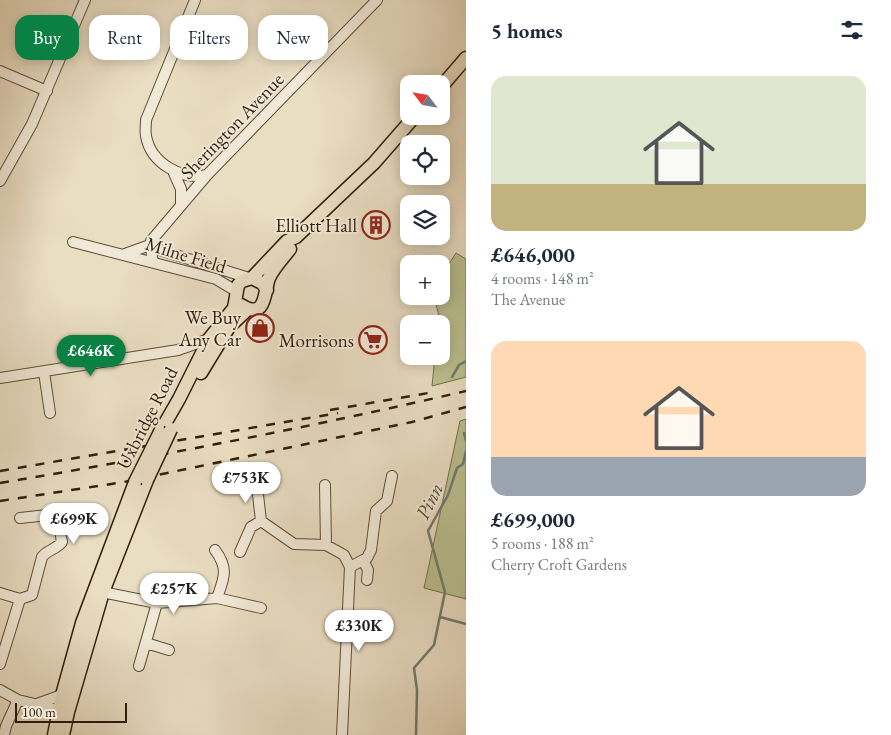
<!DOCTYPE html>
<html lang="en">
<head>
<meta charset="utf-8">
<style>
  :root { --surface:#fff; --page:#f6f6f7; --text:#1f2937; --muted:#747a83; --accent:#0b8043 }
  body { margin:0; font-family:"EB Garamond",serif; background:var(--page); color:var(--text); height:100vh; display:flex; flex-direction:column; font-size:19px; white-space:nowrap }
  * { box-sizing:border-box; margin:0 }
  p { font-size:16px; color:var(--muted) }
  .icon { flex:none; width:28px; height:28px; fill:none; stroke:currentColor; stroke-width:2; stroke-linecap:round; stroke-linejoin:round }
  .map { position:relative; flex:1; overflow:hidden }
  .side { display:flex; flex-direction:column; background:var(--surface); width:425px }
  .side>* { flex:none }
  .hud { position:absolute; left:15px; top:15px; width:375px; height:45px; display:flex; gap:10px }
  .needle { width:32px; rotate:301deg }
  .fabs { position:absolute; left:400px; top:75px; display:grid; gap:10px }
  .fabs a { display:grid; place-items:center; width:50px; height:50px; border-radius:10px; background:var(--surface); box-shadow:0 2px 12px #0003; font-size:25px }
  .scale { position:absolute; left:15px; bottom:12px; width:112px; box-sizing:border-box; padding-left:5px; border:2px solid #311f09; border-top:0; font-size:14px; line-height:18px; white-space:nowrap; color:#311f09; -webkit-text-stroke:4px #f1e9d7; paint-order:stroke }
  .price { position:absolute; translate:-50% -42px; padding:0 11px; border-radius:18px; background:#fff; color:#222; font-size:16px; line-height:32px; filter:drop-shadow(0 1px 2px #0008) }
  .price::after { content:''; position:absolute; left:50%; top:30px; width:15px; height:11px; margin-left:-8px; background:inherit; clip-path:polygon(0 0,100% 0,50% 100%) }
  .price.selected { background:var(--accent); color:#fff }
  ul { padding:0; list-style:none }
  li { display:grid; align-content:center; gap:10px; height:265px; padding:0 25px }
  li span { display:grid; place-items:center; height:155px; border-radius:15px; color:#555 }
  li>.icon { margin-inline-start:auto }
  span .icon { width:90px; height:90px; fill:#fffc; stroke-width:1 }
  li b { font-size:21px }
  h2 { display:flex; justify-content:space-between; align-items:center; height:60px; padding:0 25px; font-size:21px }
  .tag { padding:0 18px; border-radius:15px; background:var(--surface); box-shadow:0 2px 12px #0003; font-size:18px; line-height:45px }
  .tag.selected { background:var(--accent); color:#fff }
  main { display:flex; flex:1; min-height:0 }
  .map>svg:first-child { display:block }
  .green { fill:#bbc090; stroke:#76704c }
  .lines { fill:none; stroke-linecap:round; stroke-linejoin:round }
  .stream { stroke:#6e7d70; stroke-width:2.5 }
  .minor-casing { stroke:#5f4e37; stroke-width:12 }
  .major-casing { stroke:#311f09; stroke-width:15 }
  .minor { stroke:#f1e9d7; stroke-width:10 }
  .major { stroke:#e9ddc2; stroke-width:12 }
  .rail { stroke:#311f09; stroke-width:2.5; stroke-dasharray:9 9; stroke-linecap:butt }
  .major-bridge-casing { stroke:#311f09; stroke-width:15; stroke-linecap:butt }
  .major-bridge { stroke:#e9ddc2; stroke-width:12 }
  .labels { text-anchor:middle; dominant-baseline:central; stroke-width:4; stroke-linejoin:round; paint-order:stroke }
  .street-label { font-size:19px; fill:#311f09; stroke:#f1e9d7 }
  .poi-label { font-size:19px; fill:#311f09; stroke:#f1e9d7; text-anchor:end }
  .water-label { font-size:20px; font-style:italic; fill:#504e3c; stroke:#f1e9d7 }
</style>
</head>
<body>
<main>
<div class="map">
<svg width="466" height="735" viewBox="0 0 466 735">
  <rect width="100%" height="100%" fill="#e9ddc2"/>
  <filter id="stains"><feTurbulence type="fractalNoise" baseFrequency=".004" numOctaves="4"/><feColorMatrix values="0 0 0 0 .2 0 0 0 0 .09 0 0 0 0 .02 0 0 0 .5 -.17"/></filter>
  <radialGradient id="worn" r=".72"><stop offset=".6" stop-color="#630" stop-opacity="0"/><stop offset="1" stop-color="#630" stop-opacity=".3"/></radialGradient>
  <path class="green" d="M456 253 466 259V377L432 386 435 356H441V324L434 296H441V269L447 267Z
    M466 419V599L424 588 460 421Z"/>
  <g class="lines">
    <path class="stream" d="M452 377 459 365 466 361
      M464 433 466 441
      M440 617 466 624
      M416 735 417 690 414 668 434 645 445 592 428 531 448 495 457 468 463 464 466 451"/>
    <defs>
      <path id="minor" d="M195 0 146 120C146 125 145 131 146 136 151 164 182 180 207 175
        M0 71 47 91
        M173 171 181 189V204
        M0 181 32 124 85 0
        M73 242 216 279 236 291
        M125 254 150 245 160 250 249 278
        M154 263 152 258 151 241 207 175 377 0
        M44 372 50 413
        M0 378 178 350 209 339
        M325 485 326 545
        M257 486 261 521 294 544 326 545 344 555 350 567
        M215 550C229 569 224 578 217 598
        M240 552 251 527 261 521
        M363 560 368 570 367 580
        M350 567 367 558 371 550 376 511 387 501 392 476
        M97 591 157 603 217 598 261 608
        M0 593 20 599
        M20 599 32 595 42 557C47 550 57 549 62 542L57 514 20 518
        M146 643 169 650
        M0 664 20 599
        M139 666 157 603
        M0 690 18 700 64 711
        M37 704 62 695
        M4 735 6 726 18 700
        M342 735 350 567"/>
      <path id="major" d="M441 87 466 58
        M252 278 287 241 296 237 374 163 415 116
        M241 305C267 321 264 291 269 278 274 267 283 258 290 249
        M201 373 229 327 248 309
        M160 432 179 399 209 339 234 308 238 285 242 281 252 278 262 283 267 290
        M54 735 62 695 82 623 135 482
        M63 735 68 712 103 592 147 480"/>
    </defs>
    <use href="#minor" class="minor-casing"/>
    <use href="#major" class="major-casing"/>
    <use href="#minor" class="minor"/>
    <use href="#major" class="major"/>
    <path class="rail" d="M330 410 434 392
      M0 471 338 413
      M0 483C156 457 311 427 466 391
      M0 501 124 482 412 422 466 407"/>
    <defs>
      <path id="major-bridge" d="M147 480 171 429
        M135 482 160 432"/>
    </defs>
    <use href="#major-bridge" class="major-bridge-casing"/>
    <use href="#major-bridge" class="major-bridge"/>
  </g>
  <defs>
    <symbol id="building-ring" viewBox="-11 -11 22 22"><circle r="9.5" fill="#f1e9d7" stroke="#8f2418" stroke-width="1.5"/><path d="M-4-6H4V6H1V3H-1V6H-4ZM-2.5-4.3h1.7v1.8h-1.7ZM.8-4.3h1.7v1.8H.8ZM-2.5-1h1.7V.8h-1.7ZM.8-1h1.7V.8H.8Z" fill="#8f2418"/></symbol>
    <symbol id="shop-ring" viewBox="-11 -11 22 22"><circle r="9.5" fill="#f1e9d7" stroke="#8f2418" stroke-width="1.5"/><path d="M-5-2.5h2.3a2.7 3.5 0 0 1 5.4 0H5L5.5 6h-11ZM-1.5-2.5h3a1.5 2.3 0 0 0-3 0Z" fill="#8f2418"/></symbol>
    <symbol id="supermarket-ring" viewBox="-11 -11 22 22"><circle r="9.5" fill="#f1e9d7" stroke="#8f2418" stroke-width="1.5"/><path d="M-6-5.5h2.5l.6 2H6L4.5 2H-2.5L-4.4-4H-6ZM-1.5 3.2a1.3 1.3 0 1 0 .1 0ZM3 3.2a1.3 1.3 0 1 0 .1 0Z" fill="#8f2418"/></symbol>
  </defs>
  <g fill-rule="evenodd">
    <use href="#building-ring" x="360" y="209" width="32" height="32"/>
    <use href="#shop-ring" x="244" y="312" width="32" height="32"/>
    <use href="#supermarket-ring" x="357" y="324" width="32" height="32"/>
  </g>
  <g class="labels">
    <g class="street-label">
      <text transform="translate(232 126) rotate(-46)">Sherington Avenue</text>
      <text transform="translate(186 255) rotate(17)">Milne Field</text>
      <text transform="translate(147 418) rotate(-63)">Uxbridge Road</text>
    </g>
    <g class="poi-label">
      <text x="357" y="225">Elliott Hall</text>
      <text x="241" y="317">We Buy<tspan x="241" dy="22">Any Car</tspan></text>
      <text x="354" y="340">Morrisons</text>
    </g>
    <g class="water-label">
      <text transform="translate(429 501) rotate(-64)">Pinn</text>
    </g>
  </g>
  <rect width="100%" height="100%" filter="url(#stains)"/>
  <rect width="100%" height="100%" fill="url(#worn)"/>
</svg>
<div class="fabs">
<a><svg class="needle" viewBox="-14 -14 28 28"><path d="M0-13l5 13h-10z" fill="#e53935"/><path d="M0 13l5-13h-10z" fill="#747a83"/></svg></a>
<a><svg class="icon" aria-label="locate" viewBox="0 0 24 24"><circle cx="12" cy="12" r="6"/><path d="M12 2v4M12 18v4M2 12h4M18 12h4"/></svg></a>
<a><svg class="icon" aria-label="layers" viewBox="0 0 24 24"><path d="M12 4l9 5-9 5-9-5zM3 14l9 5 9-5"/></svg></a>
<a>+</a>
<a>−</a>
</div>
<div class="scale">100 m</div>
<b class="price selected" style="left:91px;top:377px">£646K</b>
<b class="price" style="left:246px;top:504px">£753K</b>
<b class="price" style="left:74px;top:545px">£699K</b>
<b class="price" style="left:174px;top:615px">£257K</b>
<b class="price" style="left:359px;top:652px">£330K</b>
<div class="hud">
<a class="tag selected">Buy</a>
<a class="tag">Rent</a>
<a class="tag">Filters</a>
<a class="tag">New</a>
</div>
</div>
<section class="side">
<h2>5 homes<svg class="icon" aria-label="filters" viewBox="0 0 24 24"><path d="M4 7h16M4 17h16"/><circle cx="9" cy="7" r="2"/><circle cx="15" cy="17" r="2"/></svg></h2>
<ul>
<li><span style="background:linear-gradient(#dfe7d0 70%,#c2b280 0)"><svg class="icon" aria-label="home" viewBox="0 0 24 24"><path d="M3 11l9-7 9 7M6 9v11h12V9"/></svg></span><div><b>£646,000</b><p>4 rooms · 148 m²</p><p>The Avenue</p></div></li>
<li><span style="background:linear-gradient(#ffd9b3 75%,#9aa5b1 0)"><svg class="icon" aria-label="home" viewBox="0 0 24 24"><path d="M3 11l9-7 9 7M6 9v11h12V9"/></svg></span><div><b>£699,000</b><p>5 rooms · 188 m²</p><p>Cherry Croft Gardens</p></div></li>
</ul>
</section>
</main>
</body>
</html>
